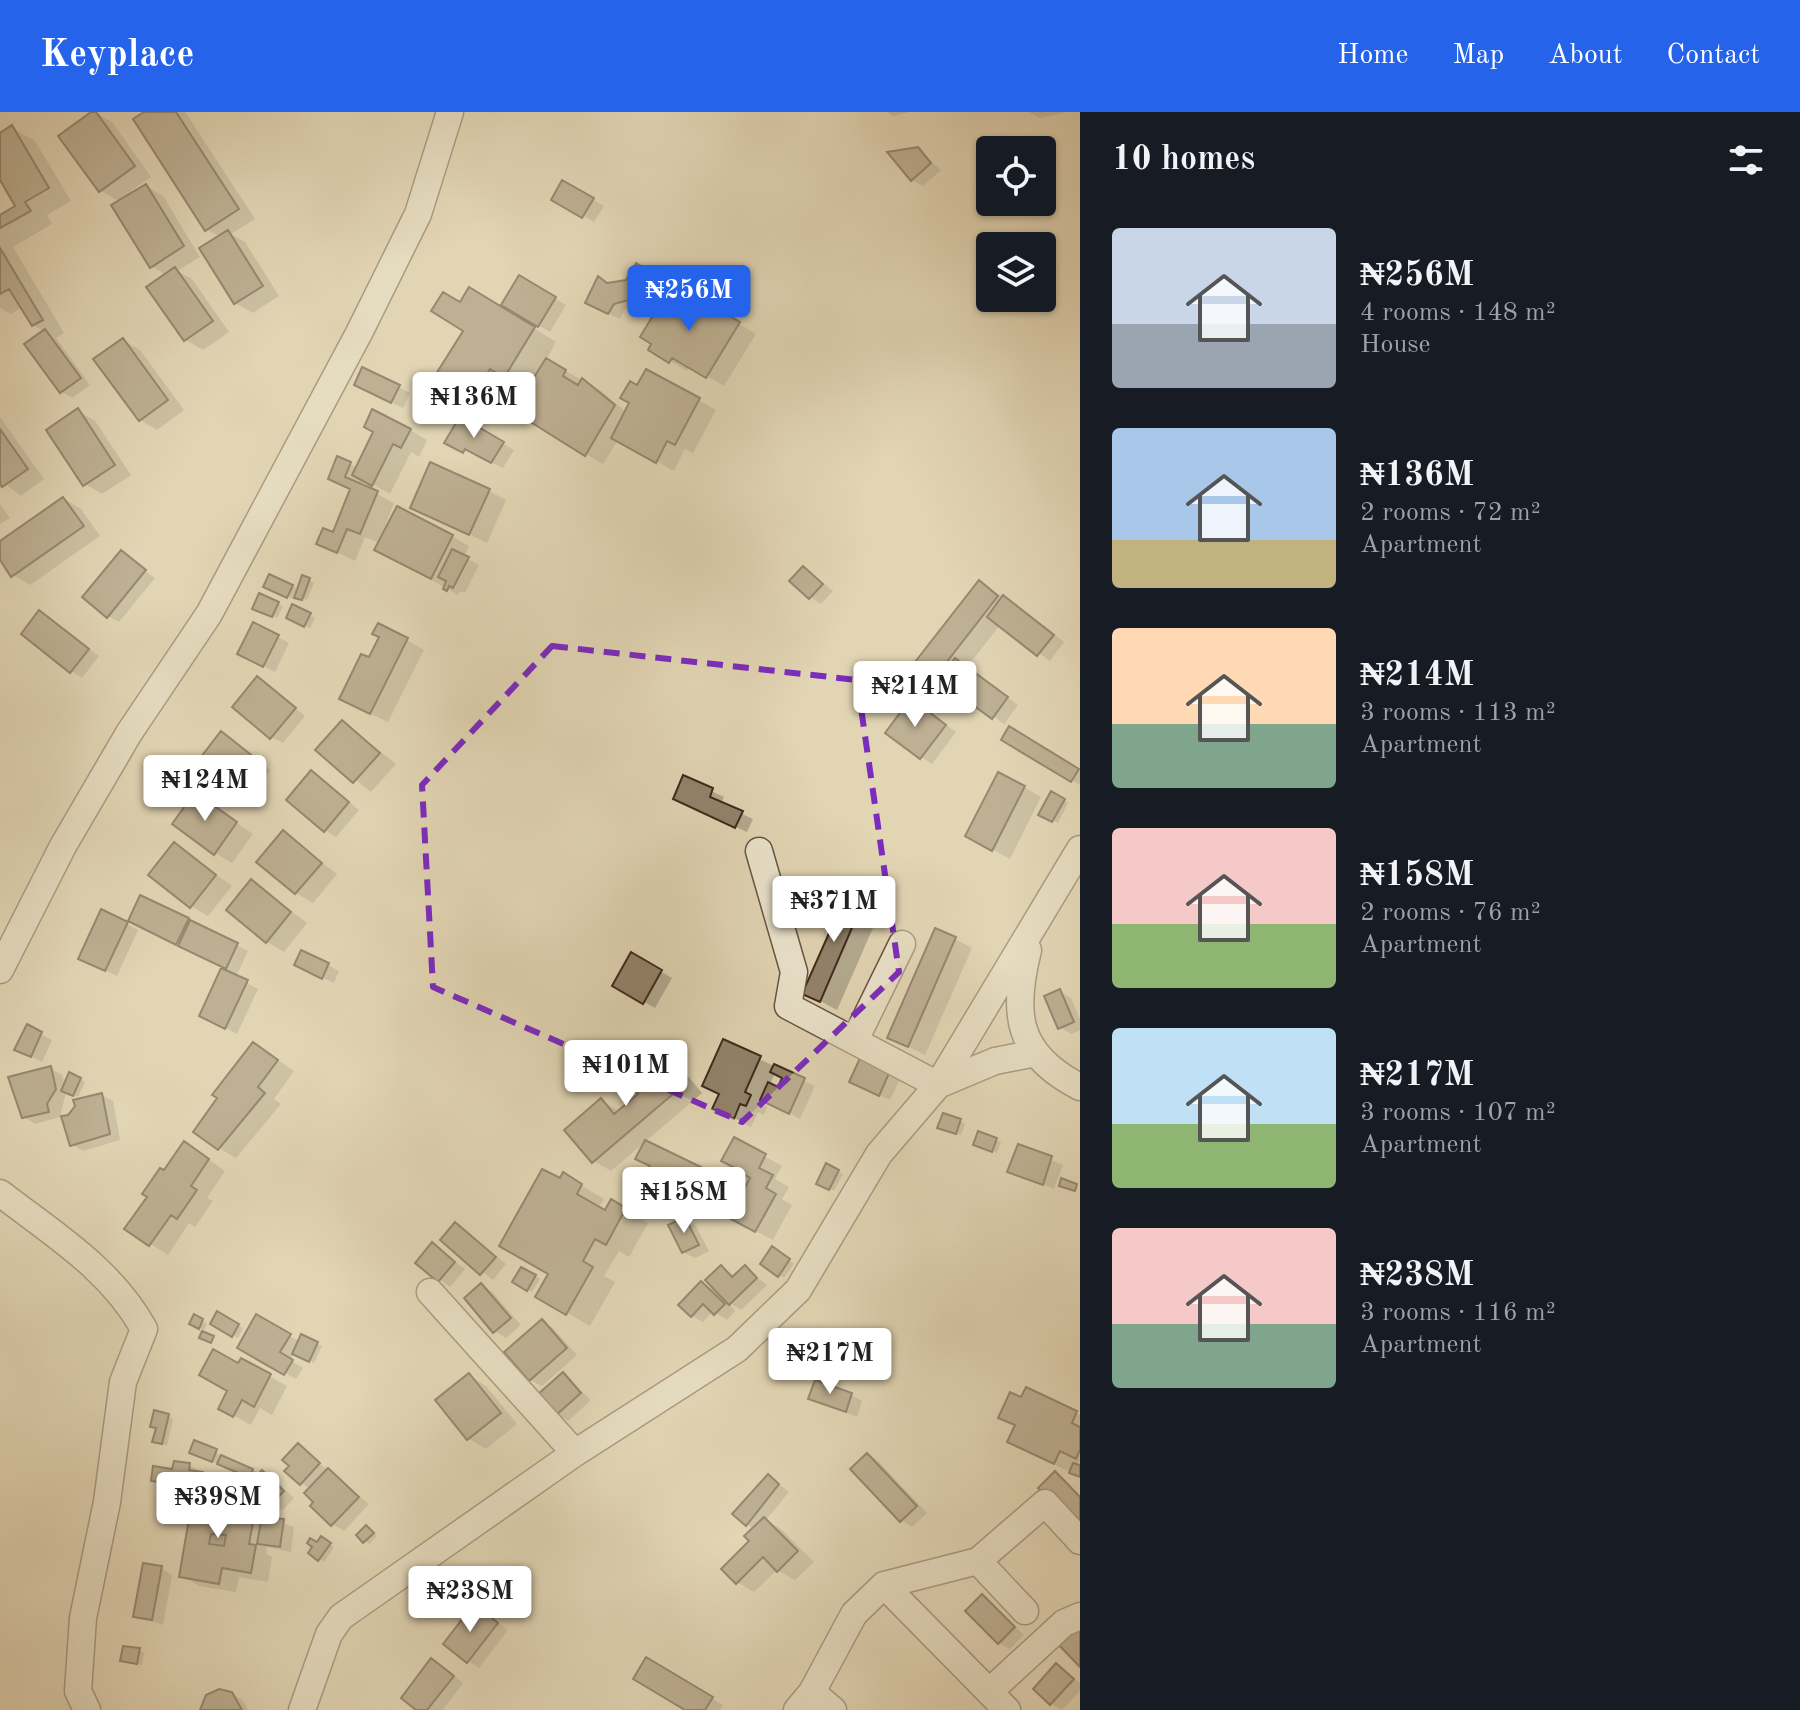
<!DOCTYPE html>
<html lang="en">
<head>
<meta charset="utf-8">
<style>
  :root { --surface:#171b24; --page:#242831; --text:#f1f3f6; --muted:#9ea1a6; --accent:#2563eb }
  body { margin:0; font-family:"Old Standard TT",serif; background:var(--page); color:var(--text); height:100vh; display:flex; flex-direction:column; font-size:30px; white-space:nowrap }
  * { box-sizing:border-box; margin:0 }
  p { font-size:26px; color:var(--muted) }
  .icon { flex:none; width:44px; height:44px; fill:none; stroke:currentColor; stroke-width:2; stroke-linecap:round; stroke-linejoin:round }
  .map { position:relative; flex:1; overflow:hidden }
  .side { display:flex; flex-direction:column; background:var(--surface); width:720px }
  .side>* { flex:none }
  .controls { position:absolute; left:976px; top:24px; display:grid; gap:16px }
  .controls a { display:grid; place-items:center; width:80px; height:80px; border-radius:8px; background:var(--surface); box-shadow:0 2px 6px #0004; font-size:40px }
  .price { position:absolute; translate:-50% -68px; padding:0 18px; border-radius:8px; background:#fff; color:#222; font-size:26px; line-height:52px; filter:drop-shadow(0 2px 4px #0008) }
  .price::after { content:''; position:absolute; left:50%; top:48px; width:24px; height:18px; margin-left:-12px; background:inherit; clip-path:polygon(0 0,100% 0,50% 100%) }
  .price.active { background:var(--accent); color:#fff }
  ul { padding:0; list-style:none }
  li { display:flex; align-items:center; gap:24px; height:200px; padding:0 32px }
  li span { display:grid; place-items:center; flex:none; width:224px; height:160px; border-radius:8px; color:#555 }
  li>.icon { margin-inline-start:auto }
  span .icon { width:96px; height:96px; fill:#fffc; stroke-width:1 }
  li b { font-size:34px }
  h2 { display:flex; justify-content:space-between; align-items:center; height:96px; padding:0 32px; font-size:34px }
  header { display:flex; align-items:center; gap:48px; box-sizing:border-box; height:112px; padding:0 40px; background:var(--accent); color:#fff }
  header strong { font-size:38px }
  nav { display:flex; gap:44px; margin-inline-start:auto; font-size:28px }
  main { display:flex; flex:1; min-height:0 }
  .map>svg:first-child { display:block }
  .shadow { fill:#0003; fill-rule:evenodd }
  .building { fill:#93836c; stroke:#3d2a1d; stroke-width:2; fill-rule:evenodd }
  .lines { fill:none; stroke-linecap:round; stroke-linejoin:round }
  .minor-casing { stroke:#665543; stroke-width:29 }
  .minor { stroke:#ece4ce; stroke-width:26 }
  .marked { fill:none; stroke:#7b2cbf; stroke-width:6; stroke-dasharray:16 10; stroke-linejoin:round }
</style>
</head>
<body>
<header>
<strong>Keyplace</strong>
<nav><a>Home</a><a>Map</a><a>About</a><a>Contact</a></nav>
</header>
<main>
<div class="map">
<svg width="1080" height="1598" viewBox="0 0 1080 1598">
  <rect width="100%" height="100%" fill="#e2d5b4"/>
  <filter id="stains"><feTurbulence type="fractalNoise" baseFrequency=".0025" numOctaves="4"/><feColorMatrix values="0 0 0 0 .2 0 0 0 0 .09 0 0 0 0 .02 0 0 0 .5 -.17"/></filter>
  <radialGradient id="worn" r=".72"><stop offset=".6" stop-color="#630" stop-opacity="0"/><stop offset="1" stop-color="#630" stop-opacity=".3"/></radialGradient>
  <path class="shadow" d="M94 0 112 10 151 65 131 79 133 82 146 74 163 84 200 145 177 159 192 167 229 220 203 238 186 228 149 176 167 163 151 154 120 90 101 79Z
    M148 0H185L255 107 231 122 245 130 279 184 253 201 235 191 220 125 206 117Z
    M887 0H909L893 4Z
    M1029 0H1066L1040 6Z
    M12 16 35 29 71 89 47 103 52 112 13 135 64 221 56 226 90 273 72 286 61 279 45 220 33 213 22 195 11 202 0 196V105L18 95 0 64V23Z
    M918 38 941 58 923 74 912 68Z
    M563 71 604 94 594 110 553 87Z
    M637 154 716 204 719 200 756 222 724 274 690 254 687 259 650 237 658 199 645 192 625 197 620 207 598 197 609 172 627 169Z
    M519 166 566 193 550 220 504 192Z
    M493 191 556 230 546 248 600 278 627 301 647 259 716 298 693 341 685 337 674 359 618 328 603 352 586 342 528 277 514 269 492 304 434 270 466 218 461 192Z
    M123 228 140 238 184 298 157 318 140 308Z
    M399 275 410 281 403 296 367 279Z
    M78 299 95 309 131 363 102 382 85 372Z
    M0 305 44 367 21 384 0 368Z
    M461 307 514 338 503 356 447 330Z
    M410 318 427 328 419 345 411 340 390 382 364 368 362 374 394 391 384 417 452 424 469 434 464 445 479 453 465 481 460 479 458 483 394 447 380 431 365 425 355 449 319 431 334 423 352 378 330 366 350 352 357 356Z
    M489 379 506 388 487 431 412 395Z
    M64 387 81 397 100 424 30 473 13 463 0 445V432Z
    M0 392 10 406 0 412Z
    M121 441 155 466 119 510 108 504Z
    M804 456 833 479 821 492 810 485Z
    M309 468 314 471 307 488 294 483 293 487 270 476 292 474 299 478Z
    M980 471 1015 492 1064 530 1050 549 1000 513 967 555 1018 593 1004 612 936 563Z
    M278 492 283 494 277 506 259 499Z
    M293 495 315 506 310 516 288 505Z
    M40 501 99 544 82 566 71 559Z
    M278 525 289 531 275 560 251 548Z
    M407 528 424 538 388 610 358 596 370 548Z
    M257 567 305 604 283 631 271 625Z
    M922 595 956 620 932 652 921 645Z
    M343 610 396 652 371 680 318 638Z
    M1010 617 1080 659V673L1004 628Z
    M222 622 270 658 248 686 237 679Z
    M684 666 724 685 721 692 753 707 747 720 686 693Z
    M322 667 359 698 336 725 325 718Z
    M1024 675 1041 685 1010 747 984 733Z
    M1051 682 1068 691 1058 711 1041 702Z
    M196 683 253 722 232 751 215 741Z
    M283 721 337 762 313 791 296 781Z
    M174 732 232 774 208 804 191 794Z
    M252 770 307 811 284 840 267 830Z
    M851 776 883 793 837 898 805 881Z
    M188 808 248 839 236 865 258 877 237 922 201 903 224 855 141 815Z
    M127 812 138 818 117 864 92 852Z
    M955 827 972 836 925 943 889 925Z
    M632 843 672 866 655 896 615 874Z
    M328 853 339 859 334 871 308 859Z
    M1060 880 1071 886 1080 907V918L1071 922 1060 915Z
    M27 915 52 928 42 950 28 943Z
    M724 930 815 974 800 1007 763 987 761 991 767 995 764 1003 758 1000 751 1015 715 996 721 983ZM775 961 784 966 779 977 770 973Z
    M254 932 294 959 274 987 281 992 236 1046 219 1036Z
    M658 940 676 950 702 981 611 1059 594 1049 601 989 620 999 640 982Z
    M51 957 62 963 65 974 70 963 85 970 78 985 66 980 60 1005 35 1012 24 1005Z
    M889 961 900 967 890 988 863 976Z
    M102 983 113 989 120 1028 83 1039 71 1032Z
    M960 1009 965 1012 961 1023 945 1018Z
    M735 1028 782 1054 775 1067 789 1075 782 1087 792 1093 773 1128 704 1093 701 1099 661 1080 700 1057 717 1067 714 1073 726 1079 738 1056Z
    M996 1028 1001 1030 997 1041 980 1035Z
    M1019 1034 1063 1053 1054 1077 1010 1059Z
    M201 1042 225 1059 207 1086 213 1089 195 1115 189 1111 168 1143 127 1117 164 1060Z
    M827 1054 843 1062 834 1079 818 1071Z
    M564 1063 604 1087 598 1096 606 1101 611 1090 648 1111 629 1145 619 1139 604 1164 615 1170 590 1214 538 1184 551 1161Z
    M685 1107 696 1114 709 1139 695 1146 683 1140Z
    M456 1113 506 1152 493 1168 443 1128Z
    M432 1133 465 1157 450 1175 417 1150Z
    M778 1140 794 1152 784 1166 779 1163Z
    M721 1155 736 1165 745 1156 767 1173 741 1198 728 1190 735 1199 727 1208 713 1199 703 1210 692 1204 702 1171 719 1181Z
    M522 1157 540 1167 532 1180 514 1169Z
    M481 1174 492 1180 521 1213 506 1226 495 1219Z
    M218 1202 243 1216 238 1226 213 1212Z
    M195 1205 207 1212 204 1218 192 1212Z
    M257 1205 300 1230 302 1225 322 1234 314 1251 294 1241 290 1248 303 1256 296 1267 240 1235Z
    M542 1209 553 1216 577 1243 542 1274 530 1268Z
    M241 1248 287 1274 272 1303 260 1296 251 1313 220 1296Z
    M563 1262 591 1288 568 1309 557 1302Z
    M469 1264 486 1274 517 1312 486 1337 469 1327 438 1288Z
    M1027 1277 1080 1303V1349L1075 1354 1080 1355V1365L1027 1339 1017 1314Z
    M851 1283 862 1289 857 1305 811 1286Z
    M168 1304 173 1307 167 1334 155 1329 157 1317 152 1314Z
    M298 1334 369 1392 344 1419 332 1412 311 1377 301 1371Z
    M216 1338 220 1344 274 1367 294 1386 283 1398 272 1391 256 1368 196 1343Z
    M868 1343 879 1350 927 1401 912 1415 901 1408Z
    M189 1353 213 1368 211 1381 164 1374 153 1368Z
    M1055 1362 1080 1383V1416Z
    M769 1364 789 1380 766 1408 781 1417 814 1450 795 1468 777 1458 754 1480 737 1470 754 1417 747 1412Z
    M217 1401H254L294 1415 291 1440 267 1435 266 1442 272 1445 268 1470 239 1465 236 1480 199 1474 182 1464Z
    M371 1418 377 1424 369 1432 365 1429Z
    M321 1427 334 1435 324 1450 310 1441Z
    M161 1456 172 1463 163 1513 135 1504Z
    M982 1485 1024 1523 1010 1537 999 1531Z
    M485 1501 508 1518 479 1556 468 1549Z
    M139 1538 144 1541 142 1553 122 1548Z
    M646 1548 723 1593 720 1598H689Z
    M1057 1554 1080 1571V1579L1062 1598 1051 1592Z
    M443 1555 463 1571 443 1598H420Z
    M232 1582 243 1589 248 1598H203Z"/>
  <path class="building" d="M91 0H96L135 54 99 80 58 24Z
    M144 0H176L239 97 205 119 133 7Z
    M12 13 49 76 25 90 31 99 0 116V103L15 94 0 68V21Z
    M918 35 931 51 911 69 887 40Z
    M562 68 594 86 582 106 551 88Z
    M146 72 184 134 150 156 111 93Z
    M228 118 263 174 234 192 199 136Z
    M0 136 43 208 32 214 9 177 0 182Z
    M636 151 660 165 643 193 632 187 614 192 608 202 585 191 598 164 607 171 626 168Z
    M175 155 213 209 184 229 146 175Z
    M519 163 556 185 538 215 501 193Z
    M671 174 715 202 718 197 740 210 706 266 672 246 669 251 648 238 651 232 640 225Z
    M469 175 535 215 504 266 490 257 469 293 431 270 463 219 431 199 443 180 460 190Z
    M45 217 81 266 60 281 24 232Z
    M123 226 168 288 139 309 93 247Z
    M546 246 566 258 563 264 578 273 582 266 615 293 585 344 513 299Z
    M362 255 400 273 391 291 354 273Z
    M646 257 700 286 675 333 667 329 656 351 611 326 629 291 620 286 630 269 637 273Z
    M78 296 115 353 83 374 46 318Z
    M372 297 411 317 401 336 393 332 372 374 352 363 373 320 364 315Z
    M460 304 504 330 491 351 465 337 463 341 444 331Z
    M0 317 28 357 2 375 0 372Z
    M337 344 351 350 345 365 378 379 360 422 347 417 337 441 316 432 323 416 333 420 350 377 328 367Z
    M430 350 490 377 469 423 410 396Z
    M63 385 84 414 11 465 0 448V429Z
    M397 394 453 423 431 467 374 438Z
    M452 437 469 445 453 476 449 474 447 479 443 477 446 469 438 465Z
    M121 438 146 458 107 506 82 485Z
    M803 454 823 472 809 487 789 469Z
    M269 462 293 473 287 486 263 475Z
    M302 463 310 466 302 488 294 486Z
    M979 468 998 484 935 565 915 550Z
    M259 481 279 490 272 505 252 497Z
    M1003 483 1054 523 1037 544 987 505Z
    M292 492 311 501 304 515 286 506Z
    M39 498 89 537 70 561 21 522Z
    M253 510 279 523 263 555 237 542Z
    M378 511 408 526 370 602 339 587 361 542 369 545 379 525 372 522Z
    M955 546 1008 585 992 607 939 568Z
    M257 564 296 596 270 627 232 595Z
    M911 586 946 613 920 647 885 621Z
    M342 608 380 641 353 671 315 638Z
    M1009 614 1079 657 1071 670 1001 628Z
    M221 619 260 650 236 681 197 650Z
    M311 658 349 690 324 720 286 688Z
    M998 660 1025 674 992 739 965 724Z
    M683 663 713 676 710 685 743 699 735 716 673 687Z
    M1051 679 1065 687 1052 710 1038 703Z
    M195 680 237 710 214 743 172 712Z
    M283 718 322 751 295 782 256 750Z
    M174 730 216 763 190 796 148 763Z
    M251 767 291 800 266 831 226 798Z
    M850 774 867 781 820 890 802 882Z
    M140 783 189 806 176 833 128 809Z
    M101 797 128 810 105 859 78 847Z
    M190 808 238 831 226 857 178 834Z
    M935 816 956 825 908 935 887 926Z
    M301 838 329 851 322 867 294 853Z
    M631 840 662 858 643 892 612 874Z
    M221 856 248 868 225 917 199 904Z
    M1060 877 1074 910 1058 917 1044 884Z
    M27 912 42 920 31 945 14 938Z
    M723 927 761 944 745 980 751 983 746 994 740 992 734 1007 712 997 719 982 702 974Z
    M253 930 278 948 258 975 265 981 218 1038 193 1020 217 986 212 983Z
    M658 938 686 971 592 1051 564 1018 601 986 614 1002 638 982 624 967Z
    M860 946 890 959 879 984 849 970Z
    M774 952 805 966 789 1002 760 988 768 970 778 975 782 966 770 960Z
    M51 954 56 977 47 992 49 1000 22 1006 8 965Z
    M69 960 81 966 73 984 61 979Z
    M102 981 110 1022 70 1034 61 1004 68 1003 75 994 73 988Z
    M943 1001 961 1007 956 1022 937 1016Z
    M978 1019 997 1026 992 1040 973 1033Z
    M734 1025 766 1042 759 1056 773 1063 766 1076 776 1082 755 1120 729 1106 750 1066 741 1061 719 1102 698 1092 710 1068 725 1076 735 1056 721 1049Z
    M645 1028 701 1055 684 1091 641 1071 650 1054 635 1047Z
    M184 1029 209 1047 191 1074 197 1078 177 1107 171 1103 149 1134 124 1117 147 1085 142 1082 160 1056 164 1058Z
    M1018 1032 1052 1044 1043 1073 1007 1060Z
    M826 1051 839 1058 829 1078 816 1072Z
    M542 1057 560 1066 563 1060 582 1072 577 1082 605 1098 611 1087 626 1096 606 1133 595 1127 583 1149 593 1155 566 1203 535 1185 548 1162 499 1134Z
    M1061 1066 1077 1072 1075 1079 1059 1074Z
    M685 1105 699 1133 682 1141 668 1113Z
    M455 1110 496 1145 480 1163 440 1128Z
    M432 1130 455 1150 438 1170 415 1151Z
    M772 1134 790 1147 778 1165 760 1152Z
    M721 1153 732 1165 745 1153 757 1166 729 1193 705 1168Z
    M521 1155 536 1163 527 1179 512 1170Z
    M701 1169 725 1192 714 1203 703 1192 691 1205 678 1193Z
    M481 1171 511 1206 493 1221 464 1186Z
    M217 1199 239 1212 232 1225 210 1212Z
    M194 1202 203 1207 199 1217 189 1212Z
    M256 1202 291 1222 280 1240 293 1248 284 1263 237 1236Z
    M542 1207 567 1236 529 1269 504 1240Z
    M202 1219 214 1224 211 1231 199 1226Z
    M301 1222 318 1230 309 1250 292 1242Z
    M213 1237 238 1251 241 1246 271 1262 254 1295 242 1288 233 1305 218 1297 227 1279 199 1263Z
    M563 1260 581 1281 555 1304 537 1283Z
    M469 1261 501 1301 467 1328 435 1288Z
    M815 1268 852 1281 846 1300 808 1287Z
    M1026 1275 1077 1299 1072 1311 1080 1315V1338L1076 1347 1060 1339 1054 1352 1007 1330 1015 1313 998 1306 1010 1280 1021 1285Z
    M154 1298 169 1302 162 1332 152 1330 156 1316 150 1315Z
    M194 1328 217 1337 212 1350 189 1341Z
    M298 1331 320 1351 300 1373 284 1359 289 1354 282 1348Z
    M867 1341 917 1394 900 1410 850 1357Z
    M221 1343 253 1357 250 1366 217 1352Z
    M174 1349 190 1351 189 1358 203 1360 200 1376 151 1369 153 1354 172 1357Z
    M1073 1351 1080 1353V1365L1069 1361Z
    M328 1356 359 1385 331 1414 310 1394 313 1390 304 1381Z
    M262 1358 284 1379 271 1393 249 1372Z
    M1055 1359 1080 1385V1419L1038 1376Z
    M768 1362 779 1372 746 1414 732 1402Z
    M217 1392 255 1399 249 1432 256 1433 251 1461 222 1456 219 1472 179 1465 191 1395 216 1399ZM211 1422 226 1423 224 1434 209 1432Z
    M262 1404 284 1407 280 1435 257 1432Z
    M764 1405 798 1439 777 1460 763 1445 736 1472 721 1457 749 1429 744 1424Z
    M366 1413 374 1421 363 1431 356 1423Z
    M211 1422 226 1423 224 1434 209 1432Z
    M321 1424 331 1431 318 1449 308 1441 312 1435 307 1431 310 1426 317 1430Z
    M143 1451 162 1454 152 1508 133 1505Z
    M982 1482 1015 1515 998 1532 965 1499Z
    M474 1492 498 1511 467 1551 443 1532Z
    M1073 1512 1080 1520V1555L1055 1529Z
    M123 1534 140 1536 137 1552 120 1549Z
    M646 1545 713 1585 705 1598H685L633 1567Z
    M431 1546 454 1564 427 1598H416L401 1586Z
    M1056 1551 1074 1567 1050 1593 1033 1577Z
    M219 1577 232 1580 242 1598H200L206 1583Z"/>
  <g class="lines">
    <defs>
      <path id="minor" d="M759 739 794 860 788 894 938 973 995 949 1036 941
        M1028 838C1012 902 1016 942 1080 975
        M0 858 63 734 129 621 209 502 359 221 418 102 450 0
        M855 928 902 832
        M0 1081C53 1122 111 1157 144 1217L123 1270 107 1390 83 1506 78 1579 87 1598
        M430 1180 575 1341
        M978 1449 1025 1499
        M884 1473 1007 1598
        M990 1579 1064 1511 1080 1504
        M812 1580 833 1598
        M302 1598 329 1522 341 1505 575 1341 737 1237 798 1178 879 1042 938 973 1080 737
        M797 1598 812 1580 854 1502 884 1473 978 1449 1045 1391 1080 1429"/>
    </defs>
    <use href="#minor" class="minor-casing"/>
    <use href="#minor" class="minor"/>
  </g>
  <path d="M0 0H1080V1598H0ZM552 534 857 568 899 860 742 1010 433 875 422 673Z" fill="#e2d5b4" fill-opacity=".55" fill-rule="evenodd"/>
  <path class="marked" d="M552 534 857 568 899 860 742 1010 433 875 422 673Z"/>
  <rect width="100%" height="100%" filter="url(#stains)"/>
  <rect width="100%" height="100%" fill="url(#worn)"/>
</svg>
<div class="controls">
<a><svg class="icon" aria-label="locate" viewBox="0 0 24 24"><circle cx="12" cy="12" r="6"/><path d="M12 2v4M12 18v4M2 12h4M18 12h4"/></svg></a>
<a><svg class="icon" aria-label="layers" viewBox="0 0 24 24"><path d="M12 4l9 5-9 5-9-5zM3 14l9 5 9-5"/></svg></a>
</div>
<b class="price active" style="left:689px;top:221px">₦256M</b>
<b class="price" style="left:474px;top:328px">₦136M</b>
<b class="price" style="left:915px;top:617px">₦214M</b>
<b class="price" style="left:205px;top:711px">₦124M</b>
<b class="price" style="left:834px;top:832px">₦371M</b>
<b class="price" style="left:626px;top:996px">₦101M</b>
<b class="price" style="left:684px;top:1123px">₦158M</b>
<b class="price" style="left:830px;top:1284px">₦217M</b>
<b class="price" style="left:218px;top:1428px">₦398M</b>
<b class="price" style="left:470px;top:1522px">₦238M</b>
</div>
<section class="side">
<h2>10 homes<svg class="icon" aria-label="filters" viewBox="0 0 24 24"><path d="M4 7h16M4 17h16"/><circle cx="9" cy="7" r="2"/><circle cx="15" cy="17" r="2"/></svg></h2>
<ul>
<li><span style="background:linear-gradient(#c9d6e8 60%,#9aa5b1 0)"><svg class="icon" aria-label="home" viewBox="0 0 24 24"><path d="M3 11l9-7 9 7M6 9v11h12V9"/></svg></span><div><b>₦256M</b><p>4 rooms · 148 m²</p><p>House</p></div></li>
<li><span style="background:linear-gradient(#a9c7e8 70%,#c2b280 0)"><svg class="icon" aria-label="home" viewBox="0 0 24 24"><path d="M3 11l9-7 9 7M6 9v11h12V9"/></svg></span><div><b>₦136M</b><p>2 rooms · 72 m²</p><p>Apartment</p></div></li>
<li><span style="background:linear-gradient(#ffd9b3 60%,#7fa58c 0)"><svg class="icon" aria-label="home" viewBox="0 0 24 24"><path d="M3 11l9-7 9 7M6 9v11h12V9"/></svg></span><div><b>₦214M</b><p>3 rooms · 113 m²</p><p>Apartment</p></div></li>
<li><span style="background:linear-gradient(#f6c9c9 60%,#8fb573 0)"><svg class="icon" aria-label="home" viewBox="0 0 24 24"><path d="M3 11l9-7 9 7M6 9v11h12V9"/></svg></span><div><b>₦158M</b><p>2 rooms · 76 m²</p><p>Apartment</p></div></li>
<li><span style="background:linear-gradient(#bfe0f5 60%,#8fb573 0)"><svg class="icon" aria-label="home" viewBox="0 0 24 24"><path d="M3 11l9-7 9 7M6 9v11h12V9"/></svg></span><div><b>₦217M</b><p>3 rooms · 107 m²</p><p>Apartment</p></div></li>
<li><span style="background:linear-gradient(#f6c9c9 60%,#7fa58c 0)"><svg class="icon" aria-label="home" viewBox="0 0 24 24"><path d="M3 11l9-7 9 7M6 9v11h12V9"/></svg></span><div><b>₦238M</b><p>3 rooms · 116 m²</p><p>Apartment</p></div></li>
</ul>
</section>
</main>
</body>
</html>
